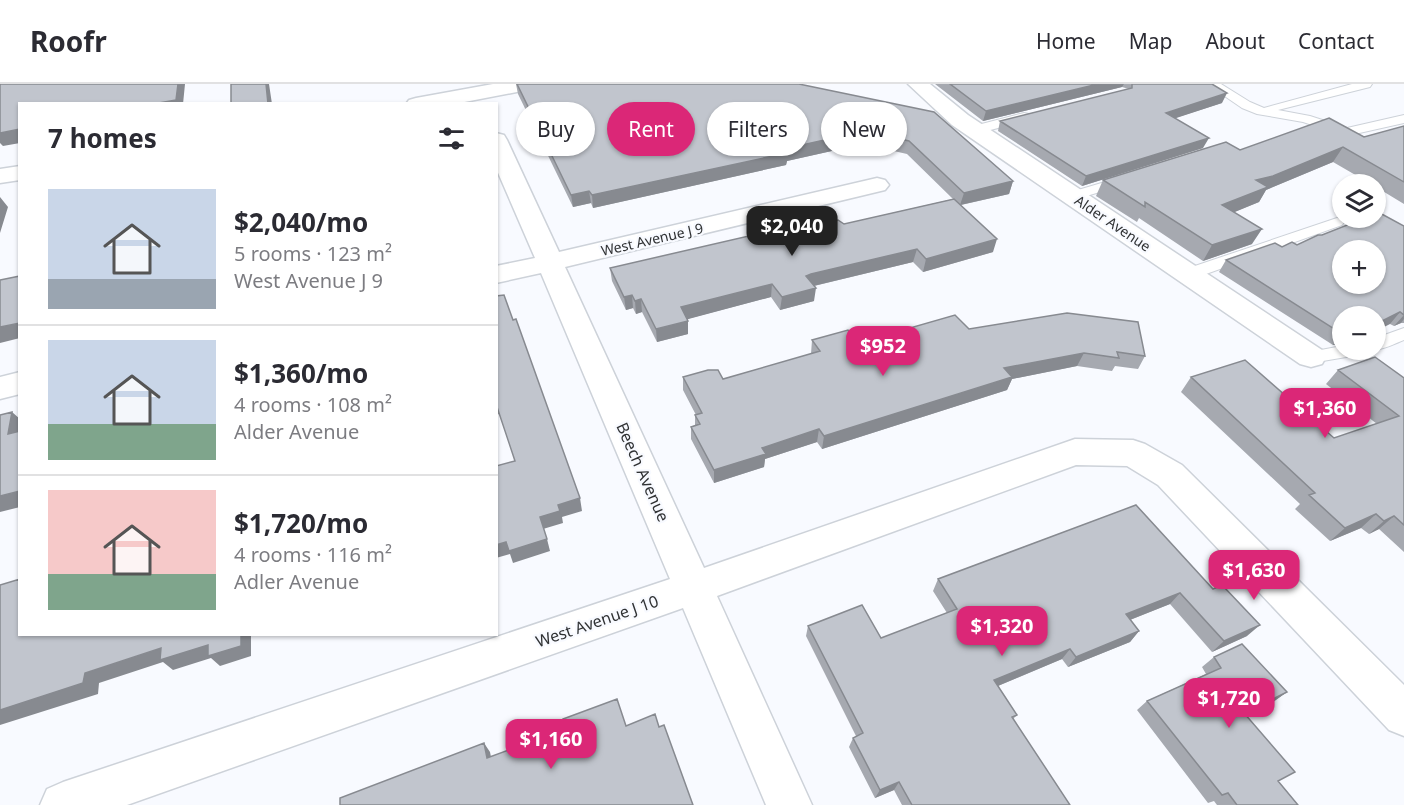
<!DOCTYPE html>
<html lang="en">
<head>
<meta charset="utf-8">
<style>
  :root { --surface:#fff; --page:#f2f2f3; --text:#2b2b33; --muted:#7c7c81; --line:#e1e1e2; --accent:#db2777 }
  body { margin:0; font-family:"Noto Sans",sans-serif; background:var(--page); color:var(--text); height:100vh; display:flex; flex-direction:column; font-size:22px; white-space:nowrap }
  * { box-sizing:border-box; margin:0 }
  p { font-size:20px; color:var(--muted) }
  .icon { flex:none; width:33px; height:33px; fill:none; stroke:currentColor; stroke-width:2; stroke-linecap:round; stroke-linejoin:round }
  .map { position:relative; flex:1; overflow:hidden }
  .sheet { position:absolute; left:18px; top:18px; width:480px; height:534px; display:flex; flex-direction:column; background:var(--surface); border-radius:0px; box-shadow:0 2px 4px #0004 }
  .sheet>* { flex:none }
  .banner { position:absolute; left:516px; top:18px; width:570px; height:54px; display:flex; gap:12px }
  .controls { position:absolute; left:1332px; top:90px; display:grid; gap:12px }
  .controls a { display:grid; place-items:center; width:54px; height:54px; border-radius:50%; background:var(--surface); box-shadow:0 2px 4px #0004; font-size:30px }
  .price { position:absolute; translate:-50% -51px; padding:0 14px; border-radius:12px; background:var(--accent); color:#fff; font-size:20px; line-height:39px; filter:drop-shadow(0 2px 3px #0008) }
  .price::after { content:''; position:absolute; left:50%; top:36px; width:18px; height:14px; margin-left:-9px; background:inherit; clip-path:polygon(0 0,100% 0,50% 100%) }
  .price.active { background:#222; color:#fff }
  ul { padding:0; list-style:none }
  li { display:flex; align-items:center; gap:18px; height:150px; padding:0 30px }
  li+li { border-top:2px solid var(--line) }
  li span { display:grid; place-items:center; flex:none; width:168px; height:120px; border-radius:0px; color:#555 }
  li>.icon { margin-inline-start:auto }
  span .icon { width:72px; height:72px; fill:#fffc; stroke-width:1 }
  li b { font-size:26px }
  h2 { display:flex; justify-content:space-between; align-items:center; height:72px; padding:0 30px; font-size:26px }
  .tag { padding:0 21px; border-radius:27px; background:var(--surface); box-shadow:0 2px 4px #0004; font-size:21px; line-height:54px }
  .tag.active { background:var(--accent); color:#fff }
  header { display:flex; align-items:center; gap:36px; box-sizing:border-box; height:84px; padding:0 30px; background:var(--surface); border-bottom:2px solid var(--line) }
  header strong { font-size:28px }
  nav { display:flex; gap:33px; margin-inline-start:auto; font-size:21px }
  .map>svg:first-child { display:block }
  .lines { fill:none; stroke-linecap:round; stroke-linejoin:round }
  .service-casing { stroke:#cdd2d9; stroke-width:2 }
  .minor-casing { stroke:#cdd2d9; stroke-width:3 }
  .service { fill:#fff; fill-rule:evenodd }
  .minor { fill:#fff; fill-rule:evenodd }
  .wall { fill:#a6a9b0 }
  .shaded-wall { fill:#878a90 }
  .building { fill:#c1c5cd; stroke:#878a90; stroke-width:1.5; fill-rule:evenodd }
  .labels { text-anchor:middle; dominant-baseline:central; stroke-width:4.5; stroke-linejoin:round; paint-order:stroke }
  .far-street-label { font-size:14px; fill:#303234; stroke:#f8faff }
  .street-label { font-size:16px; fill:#303234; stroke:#f8faff }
</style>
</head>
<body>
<header>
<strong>Roofr</strong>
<nav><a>Home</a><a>Map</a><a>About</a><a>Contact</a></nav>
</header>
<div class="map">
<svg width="1404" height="721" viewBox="0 0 1404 721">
  <rect width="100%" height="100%" fill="#f8faff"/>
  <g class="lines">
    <defs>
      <path id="service" d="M1207 0H1221L1250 18 1264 24 1352 0H1372L1370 3 1278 26 1310 32 1347 44 1404 31V39L1346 52 1303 38 1257 30 1242 24Z
        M1024 29 1029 30 1030 33 1029 36 975 50 968 46 970 43Z
        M1125 92 1130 93 1132 96 1130 99 1073 116 1066 112 1068 109Z
        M1337 134 1342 135 1344 138 1342 141 1195 194 1189 195 1181 190 1183 186Z
        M1404 244V256C1394 260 1384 265 1374 266L1376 254Z
        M1342 262V266H1361L1358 270 1352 272 1311 279 1305 277 1302 273 1305 269Z"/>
      <path id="minor" d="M493 0H537L534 4 527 6 454 20H406L409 16 416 14Z
        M908 0H930L968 31 1322 266 1326 273 1322 280 1311 283 1300 280 952 41Z
        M496 49 504 51 507 56 559 168 877 94 885 96 889 101 885 106 565 183 704 484 1075 355 1133 356 1145 360 1182 381 1404 601V652L1389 646 1158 401 1127 382 1076 381 717 512 812 721H766L683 524 127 721H40L47 705 63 698 670 495 541 189 496 199V182L535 174 496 84Z
        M20 82V96L0 99V85Z
        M20 288V310L0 315V293Z"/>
    </defs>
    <use href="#service" class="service-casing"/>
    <use href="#minor" class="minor-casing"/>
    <use href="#service" class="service"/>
    <use href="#minor" class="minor"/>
  </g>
  <path class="wall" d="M516 0H799L1013 97 1009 110 961 121 993 168 923 188 913 178 814 202V217L780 226 771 213 687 235 688 237V250L657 258 642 228 636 230 633 224 626 226 612 197 610 184 821 140H844L953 115 907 70 863 60 787 77 786 81 593 124 591 119 573 123 518 10Z
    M935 0H1212L1222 19 1175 34 1203 64 1082 102 998 47 1000 37 1129 5 1122 3 983 37Z
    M1404 42V120L1376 103V100H1371L1333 78 1266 106 1259 118 1234 128 1252 160 1203 177 1139 134 1137 138 1096 112 1103 96 1240 66 1364 53Z
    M1404 142V239H1401L1394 242 1390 240 1342 232V261V260L1333 261 1219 188 1226 176 1282 163 1297 161 1322 151Z
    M969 245 1145 272 1138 285 1115 282 1112 287 1077 282 1012 295 1007 306 822 365 817 358 765 375 764 383 714 399 691 355V343L695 341V331H696L683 306V293L723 295 811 270 812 256 858 259Z
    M1338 286 1404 294V468L1379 445 1369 450 1361 444 1330 457 1295 425 1300 420 1181 308 1191 293 1334 354 1377 340 1326 300Z
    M1136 421 1247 552 1212 568 1170 520 1130 536 1139 547 1130 558 1068 583 1062 575 998 602 1017 631 1013 635 1070 721H902L894 706 875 714 849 663 853 654 856 652 806 552 808 542 881 554 947 529 933 507 938 495Z
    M1214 573 1287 608 1273 618 1246 631 1279 698 1298 721H1217L1214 717 1208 719 1137 626 1147 617 1206 590 1202 583Z"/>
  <path class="shaded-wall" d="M178 0H185L183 20H153Z
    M266 0H269L272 20H268Z
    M1098 0H1124L1122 3 983 37 986 27Z
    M1227 9 1222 19 1161 39 1166 29Z
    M20 45V59L3 62 0 59V49Z
    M865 47 863 60 787 77 786 81 593 124 592 111 784 65Z
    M1209 54 1203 64 1082 102 1086 92Z
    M1343 63 1333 78 1266 106 1259 118 1213 137 1222 121 1256 96Z
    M1013 97 1009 110 960 121 964 109Z
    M589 107 591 119 573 123 571 111Z
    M0 113 8 123 0 149Z
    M1262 145 1252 160 1203 177 1212 161Z
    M997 155 993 168 923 188 926 175Z
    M917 165 913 178 809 203 806 192 811 190Z
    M772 200 771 213 681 237V223Z
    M816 204 814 217 780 226 782 213Z
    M632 211 633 224 626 226 624 213Z
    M641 215 642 228 636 230 635 217Z
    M1400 228 1390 240 1376 247V240Z
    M1404 231V235L1401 239 1394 242Z
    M688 237V250L657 258 656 245Z
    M20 239V254L0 259V243Z
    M1342 250V260L1333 261Z
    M1084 269 1077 282 1012 295 1007 306 822 365 824 352 1004 284Z
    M496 320 499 330 496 331Z
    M12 328 20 335V362L8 350Z
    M819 345 817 358 765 375 764 383 714 399V386L762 364Z
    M20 407V423L0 428V412Z
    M580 414 582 427 562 433 563 439 543 445 540 433 558 421Z
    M1376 430 1361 444 1330 457 1345 444Z
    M1394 432 1379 445 1369 450 1384 437Z
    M547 455 550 467 513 479 510 470 496 474V461L506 458Z
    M1180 509 1170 520 1117 541 1126 530Z
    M1260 541 1247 552 1212 568 1224 557Z
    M1139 547 1130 558 1068 583 1076 573Z
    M241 550H251V572L220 582 211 574 173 586 163 578 99 599 98 610 0 641V626L85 589 161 564Z
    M1070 565 1062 575 988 606 994 596Z
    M1287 608 1273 618 1231 639 1244 629Z
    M484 659 490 668 493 683 487 674Z
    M899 698 894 706 875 714 880 706Z"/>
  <path class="building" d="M0 0H178L176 16 153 20H20V45L0 49Z
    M231 0H266L268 20H231Z
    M517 0H799L934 28 1013 97 964 109 909 57 865 47 784 65 787 69 592 111 589 107 571 111Z
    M950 0H1098L986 27Z
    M1132 0H1212L1227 9 1166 29 1209 54 1086 92 1000 37 1132 4Z
    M1329 34 1364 53 1404 42V98L1343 63 1273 92 1256 96 1268 103 1222 121 1262 145 1212 161 1145 118V123L1103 96 1226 58 1240 66Z
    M954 115 997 155 926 175 917 165 811 190 806 192 816 204 782 213 772 200 681 223 688 237 656 245 641 215 635 217 632 211 624 213 610 184 818 136 821 140 838 136 844 140Z
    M1378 128 1404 142V231L1400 228 1376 240V232H1342V250L1226 176 1275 159 1282 163 1292 158 1297 161 1318 151H1322L1365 134H1376V129ZM1342 166H1376V200H1342Z
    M20 192V239L0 243V196Z
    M504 211 513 236 516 235 580 414 558 421 560 427 540 433 547 455 509 467 506 458 496 461V382L515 377 496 320V212Z
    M1067 229 1138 238 1145 272 1117 268 1119 274 1084 269 1004 284 1012 293 824 352 819 345 762 364 766 370 714 386 691 343 700 340 695 331 702 329 683 293 708 286H718L723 295 820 267 812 256 848 246 858 259 955 231 969 245Z
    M1375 273 1404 294V441L1394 432 1384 437 1376 430 1345 444 1309 411 1315 409 1191 293 1245 276 1334 354 1399 332 1338 286Z
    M12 328 8 350 20 347V407L0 412V331Z
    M1136 421 1213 505 1222 501 1260 541 1224 557 1180 509 1126 530 1139 547 1076 573 1070 565 994 596 1017 631 1012 633 1070 721H912L899 698 880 706 853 654 863 649 808 542 862 521 881 554 957 525 938 495Z
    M20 495V550H241V562L208 572V561L160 576 161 564 85 589 83 599 0 626V501Z
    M1242 560 1287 608 1244 629 1295 688 1278 697 1298 721H1237L1228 709 1222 711 1147 617 1221 584 1214 573Z
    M617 615 626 642 655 630 659 643 664 641 693 721H340V714L484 659 487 674 566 645 563 635Z"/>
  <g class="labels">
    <g class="far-street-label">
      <text transform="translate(1113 139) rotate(34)">Alder Avenue</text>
      <text transform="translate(652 155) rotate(-13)">West Avenue J 9</text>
    </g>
    <g class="street-label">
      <text transform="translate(643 388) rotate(66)">Beech Avenue</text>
      <text transform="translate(597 537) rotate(-19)">West Avenue J 10</text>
    </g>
  </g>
</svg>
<div class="controls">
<a><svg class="icon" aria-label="layers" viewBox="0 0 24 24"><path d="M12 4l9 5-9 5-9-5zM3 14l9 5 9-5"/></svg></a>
<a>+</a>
<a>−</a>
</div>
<b class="price active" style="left:792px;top:173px">$2,040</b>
<b class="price" style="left:883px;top:293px">$952</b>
<b class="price" style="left:1325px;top:355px">$1,360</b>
<b class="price" style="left:1254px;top:517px">$1,630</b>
<b class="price" style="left:1002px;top:573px">$1,320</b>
<b class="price" style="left:1229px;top:645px">$1,720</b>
<b class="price" style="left:551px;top:686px">$1,160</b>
<div class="banner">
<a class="tag">Buy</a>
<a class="tag active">Rent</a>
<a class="tag">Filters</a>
<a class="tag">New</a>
</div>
<section class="sheet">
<h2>7 homes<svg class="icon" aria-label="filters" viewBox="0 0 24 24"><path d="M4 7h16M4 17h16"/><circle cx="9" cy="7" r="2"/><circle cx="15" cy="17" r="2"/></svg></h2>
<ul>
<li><span style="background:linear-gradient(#c9d6e8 75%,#9aa5b1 0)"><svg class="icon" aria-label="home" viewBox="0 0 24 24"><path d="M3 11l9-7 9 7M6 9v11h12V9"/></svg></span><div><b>$2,040/mo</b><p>5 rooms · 123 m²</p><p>West Avenue J 9</p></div></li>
<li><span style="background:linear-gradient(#c9d6e8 70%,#7fa58c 0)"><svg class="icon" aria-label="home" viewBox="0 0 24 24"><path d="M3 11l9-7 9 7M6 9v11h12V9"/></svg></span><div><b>$1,360/mo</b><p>4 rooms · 108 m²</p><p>Alder Avenue</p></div></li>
<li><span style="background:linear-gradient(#f6c9c9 70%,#7fa58c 0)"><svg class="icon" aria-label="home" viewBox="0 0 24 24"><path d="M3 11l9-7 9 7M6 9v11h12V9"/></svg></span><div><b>$1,720/mo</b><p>4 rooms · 116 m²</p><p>Adler Avenue</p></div></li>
</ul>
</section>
</div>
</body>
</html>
